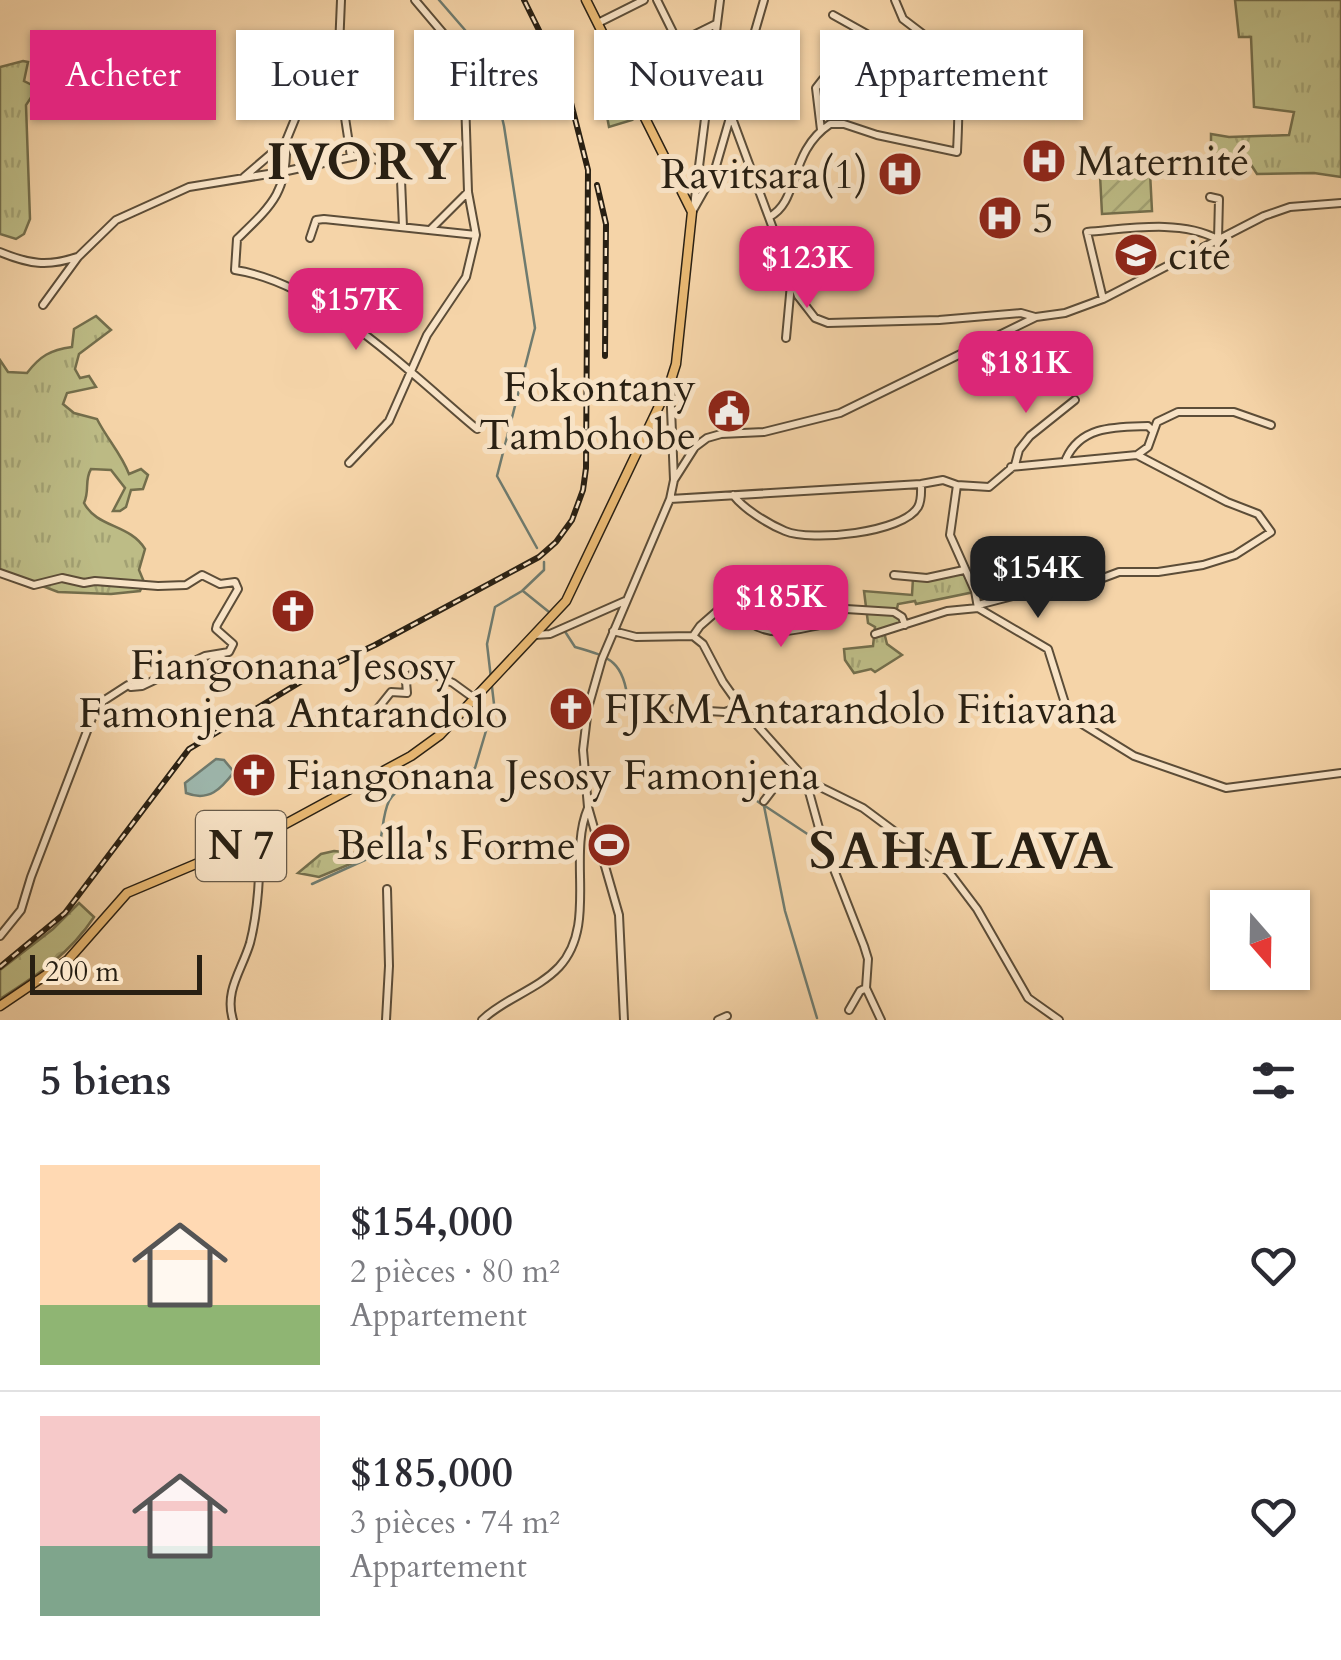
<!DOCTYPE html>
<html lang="fr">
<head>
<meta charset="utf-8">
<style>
  :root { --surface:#fff; --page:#f7f7f7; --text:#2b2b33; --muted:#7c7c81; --line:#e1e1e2; --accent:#db2777 }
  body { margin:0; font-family:Cardo,serif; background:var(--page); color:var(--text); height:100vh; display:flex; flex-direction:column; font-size:38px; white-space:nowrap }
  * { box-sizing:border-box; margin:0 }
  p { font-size:32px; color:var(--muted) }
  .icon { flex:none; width:55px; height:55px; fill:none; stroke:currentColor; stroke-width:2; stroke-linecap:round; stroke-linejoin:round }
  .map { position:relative; height:1020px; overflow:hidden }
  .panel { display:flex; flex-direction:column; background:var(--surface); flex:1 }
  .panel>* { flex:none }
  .guide { position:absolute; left:30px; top:30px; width:1282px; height:90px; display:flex; gap:20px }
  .needle { width:65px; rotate:160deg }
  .tools { position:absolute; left:1210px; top:890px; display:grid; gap:20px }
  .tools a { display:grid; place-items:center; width:100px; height:100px; border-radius:0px; background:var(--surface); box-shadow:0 2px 8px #0004; font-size:50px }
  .scale { position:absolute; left:30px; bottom:25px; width:172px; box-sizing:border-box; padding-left:10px; border:5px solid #292013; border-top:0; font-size:28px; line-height:35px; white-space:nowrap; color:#292013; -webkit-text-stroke:8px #f8e3c6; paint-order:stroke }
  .price { position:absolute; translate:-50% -85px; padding:0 22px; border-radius:20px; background:var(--accent); color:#fff; font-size:32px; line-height:65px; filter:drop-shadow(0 2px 5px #0008) }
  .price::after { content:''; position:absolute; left:50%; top:60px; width:30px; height:22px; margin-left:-15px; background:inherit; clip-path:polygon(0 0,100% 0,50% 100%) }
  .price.active { background:#222; color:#fff }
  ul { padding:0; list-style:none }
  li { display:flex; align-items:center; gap:30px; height:250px; padding:0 40px }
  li+li { border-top:2px solid var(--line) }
  li span { display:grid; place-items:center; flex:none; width:280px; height:200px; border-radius:0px; color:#555 }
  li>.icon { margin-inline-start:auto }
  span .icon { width:120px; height:120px; fill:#fffc; stroke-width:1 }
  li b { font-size:42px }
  h2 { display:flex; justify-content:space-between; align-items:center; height:120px; padding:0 40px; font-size:42px }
  .tag { padding:0 35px; border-radius:0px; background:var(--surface); box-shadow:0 2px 8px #0004; font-size:35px; line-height:90px }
  .tag.active { background:var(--accent); color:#fff }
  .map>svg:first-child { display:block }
  .grass { fill:url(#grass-tufts); stroke:#736e4c; stroke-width:2.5 }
  .park { fill:url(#park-crowns); stroke:#736e4c; stroke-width:2.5 }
  .garden { fill:url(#garden-furrows); stroke:#736e4c; stroke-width:2.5 }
  .pitch { fill:#bdbc86; stroke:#736e4c; stroke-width:2.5 }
  .water { fill:#9db7ad; stroke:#6f7b6f; stroke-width:2.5 }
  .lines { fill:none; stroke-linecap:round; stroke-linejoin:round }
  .stream { stroke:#6f7b6f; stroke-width:2.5 }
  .minor-casing { stroke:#5c4d38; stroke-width:10 }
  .major-casing { stroke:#292013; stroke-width:11 }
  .minor { stroke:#f8e3c6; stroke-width:6 }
  .major { stroke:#eaba74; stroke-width:8 }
  .rail-casing { stroke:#292013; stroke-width:6 }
  .rail { stroke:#f8e3c6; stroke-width:2.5; stroke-dasharray:8; stroke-linecap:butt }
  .labels { text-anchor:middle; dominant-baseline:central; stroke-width:10; stroke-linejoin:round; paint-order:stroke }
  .shield { fill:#f8e3c6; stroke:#675a49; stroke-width:2.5 }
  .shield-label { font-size:40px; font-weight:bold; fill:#292013 }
  .poi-label { font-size:42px; fill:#292013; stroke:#f8e3c6; text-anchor:start }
  .district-label { font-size:52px; font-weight:bold; letter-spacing:2.5px; fill:#292013; stroke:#f8e3c6 }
</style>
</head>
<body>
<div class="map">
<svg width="1341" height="1020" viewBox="0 0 1341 1020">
  <defs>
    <pattern id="grass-tufts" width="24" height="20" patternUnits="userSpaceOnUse" patternTransform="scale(2.5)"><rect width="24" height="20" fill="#bdbc86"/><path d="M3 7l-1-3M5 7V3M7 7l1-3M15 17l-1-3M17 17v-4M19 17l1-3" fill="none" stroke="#a2a173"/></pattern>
    <pattern id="park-crowns" width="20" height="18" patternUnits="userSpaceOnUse" patternTransform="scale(2.5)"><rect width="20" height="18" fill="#bdbc86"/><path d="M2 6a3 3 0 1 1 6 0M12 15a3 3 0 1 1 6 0" fill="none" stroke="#a2a173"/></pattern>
    <pattern id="garden-furrows" width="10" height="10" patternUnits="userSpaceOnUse" patternTransform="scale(2.5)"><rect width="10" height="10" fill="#bdbc86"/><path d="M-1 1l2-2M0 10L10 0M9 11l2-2" fill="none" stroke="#a2a173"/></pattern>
  </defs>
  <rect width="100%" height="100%" fill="#f5d4a8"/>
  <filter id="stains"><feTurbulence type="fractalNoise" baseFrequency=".002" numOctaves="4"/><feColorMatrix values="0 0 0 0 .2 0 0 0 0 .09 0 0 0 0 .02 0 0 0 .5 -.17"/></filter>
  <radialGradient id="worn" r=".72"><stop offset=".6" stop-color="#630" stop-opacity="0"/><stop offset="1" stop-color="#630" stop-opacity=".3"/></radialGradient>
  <path class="grass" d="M1235 0H1341V177L1314 173 1257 174 1250 163 1211 154V134L1229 137 1289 135 1294 112 1254 107 1251 37H1239Z
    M23 61 28 62 24 81 32 85 34 93 26 105 30 219 24 234 16 239 0 234V67Z
    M96 316 111 330 79 354 75 369 80 378 89 376 96 387 67 393 63 404 74 413 97 419C107 439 121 453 129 474L141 469 148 475 143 489 131 490 126 507 120 511H113L125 488 111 470 91 469C84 481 90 490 84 503 97 528 130 524 145 549L139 570 144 582 140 591 111 594 58 592 0 570V360L8 372 27 373C40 356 50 350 72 347L74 329Z
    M964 571 974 592 916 604 915 601 898 604 896 613 911 622 884 632 887 644 902 655 875 672 871 669 854 673 845 660 844 649 873 646 875 627 868 623 864 591 912 595 913 578Z
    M334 851 372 855 319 877 298 873 321 854Z"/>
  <path class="park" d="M79 903 94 917C70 954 36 976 0 999V970L53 929Z"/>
  <path class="garden" d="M1150 172 1152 211 1102 214 1100 175Z"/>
  <path class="pitch" d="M616 85 632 120 609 127 602 90Z"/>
  <path class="water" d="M216 759 224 760 234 772C221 789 209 802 186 793L185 783Z"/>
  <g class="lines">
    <path class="stream" d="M439 0 478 45 491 71 504 126 535 328 497 476 537 548
      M523 591 549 612
      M564 630 575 647C611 657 624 662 628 702
      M757 801 764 806 785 911 817 1018
      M765 806 818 841
      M312 884 376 855C384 838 381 817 389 801 401 780 420 786 438 784 451 783 464 776 475 768L494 704 487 644 495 607 522 591 544 570V562"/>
    <defs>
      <path id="minor" d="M341 0 338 72 351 157
        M657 0 707 101
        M833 15 910 58 955 73
        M598 23 644 0
        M928 65 921 89 956 101
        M621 71 716 24
        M732 118 798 296 815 318 828 323 939 320 1021 313 1035 317
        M821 130 816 88 823 79 834 75
        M286 141C288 192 272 205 237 239L235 270C322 283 411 374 477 429
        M244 177 286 141 295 119V95L327 50 339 42
        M1210 197 1219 199 1218 239
        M694 206 720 0
        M692 212 714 173 764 0
        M769 217C800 202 788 152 830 124H844L877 135 957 152C958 125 962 77 949 54L903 19 895 0
        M431 229 468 192
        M310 238 316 220 324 219 476 235
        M0 252C29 264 47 267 77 257
        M1103 299 1087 232C1127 229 1180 219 1217 239
        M43 305 78 257 116 220 189 187 287 171 365 154 394 168 401 180 403 227
        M786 338 791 284
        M1137 455 1148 447 1157 422 1178 412H1234L1271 425
        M1066 459C1081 425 1117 427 1148 426L1152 430
        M349 463 389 421 427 335 466 277 476 235 468 192 464 68 448 39 415 0
        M674 480 695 447 707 438 721 434 764 432 840 413 1036 317 1065 313 1103 299 1264 216 1290 207 1341 203
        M957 485 950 535 975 591 978 608 1048 649 1069 716 1134 756 1226 788 1341 773
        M733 495C744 509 768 524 785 531 811 542 903 533 918 507 922 500 921 492 921 484
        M670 499 921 484 943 480 957 485 989 487 1015 465 1019 450 1030 436 1075 400
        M0 573 34 585 62 578 84 583 95 581 158 586 186 585 202 575 220 584 235 582 238 589 217 625 216 629 233 644 229 652 205 656 142 686 131 687 128 685 97 705 31 877 21 910 0 936
        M894 575 927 578 964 570
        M978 605 1044 588 1079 587 1119 572H1158L1203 565 1235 555 1271 532 1258 514 1227 502 1137 455 1011 467
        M613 631 636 637 693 636 703 644 723 682 740 706 806 780 863 808 949 872 977 909 1028 998 1059 1020
        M875 634 947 611 978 608
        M535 635 550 634 625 601
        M693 636 700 626 732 598H737L748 612 751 623C775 640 803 627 830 623V608L894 612 902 617 905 625
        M674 709 725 712 741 706
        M375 712 391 692 407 693 405 670 411 664 453 683 475 699
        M806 781 822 839 864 946 868 959 866 988 881 1020
        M764 801 783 776 790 779 800 774
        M849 1010 860 991 866 988
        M233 1020C224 991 242 970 250 943 256 920 264 861 255 839
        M386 1020 389 966 387 889
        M482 1020C505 998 537 990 559 967 598 925 567 857 588 808
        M624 1020 619 915 588 807 583 750 588 708 602 659 670 499 674 480 670 385
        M718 1020 727 1016"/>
      <path id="major" d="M0 1006 68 960 127 893 267 834 411 756 440 735 566 601 670 383 676 364 692 212 586 0"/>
    </defs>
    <use href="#minor" class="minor-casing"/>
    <use href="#major" class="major-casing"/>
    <use href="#minor" class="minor"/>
    <use href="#major" class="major"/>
    <defs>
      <path id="rail" d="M597 185 606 224 605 356
        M0 967 65 913 189 749 317 672 375 645 539 557 556 542 572 520 583 490 586 468 588 170 567 87 524 0"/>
    </defs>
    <use href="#rail" class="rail-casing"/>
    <use href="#rail" class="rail"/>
  </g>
  <defs>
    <symbol id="hospital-disc" viewBox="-11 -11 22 22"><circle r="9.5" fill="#8f2418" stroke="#f8e3c6"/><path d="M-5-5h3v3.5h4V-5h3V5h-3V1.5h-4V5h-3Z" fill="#fff"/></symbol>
    <symbol id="university-disc" viewBox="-11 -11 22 22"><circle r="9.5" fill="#8f2418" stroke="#f8e3c6"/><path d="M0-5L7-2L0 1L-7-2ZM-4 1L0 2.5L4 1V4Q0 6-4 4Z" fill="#fff"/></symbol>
    <symbol id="civic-disc" viewBox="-11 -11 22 22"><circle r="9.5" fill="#8f2418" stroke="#f8e3c6"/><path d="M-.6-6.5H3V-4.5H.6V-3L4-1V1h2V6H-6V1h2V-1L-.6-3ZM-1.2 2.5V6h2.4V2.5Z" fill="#fff"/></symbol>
    <symbol id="church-disc" viewBox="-11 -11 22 22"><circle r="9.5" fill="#8f2418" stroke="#f8e3c6"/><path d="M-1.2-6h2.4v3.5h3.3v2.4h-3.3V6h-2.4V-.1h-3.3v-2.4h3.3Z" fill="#fff"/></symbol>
    <symbol id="stadium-disc" viewBox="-11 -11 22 22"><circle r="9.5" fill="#8f2418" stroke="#f8e3c6"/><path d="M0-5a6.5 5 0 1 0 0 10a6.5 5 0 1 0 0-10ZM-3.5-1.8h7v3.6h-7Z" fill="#fff"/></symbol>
  </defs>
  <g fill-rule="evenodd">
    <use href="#hospital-disc" x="1019" y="136" width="50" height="50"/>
    <use href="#hospital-disc" x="875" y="149" width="50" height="50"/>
    <use href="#hospital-disc" x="975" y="193" width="50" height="50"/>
    <use href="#university-disc" x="1111" y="230" width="50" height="50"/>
    <use href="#civic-disc" x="704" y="386" width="50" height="50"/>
    <use href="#church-disc" x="268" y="586" width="50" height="50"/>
    <use href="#church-disc" x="546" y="684" width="50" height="50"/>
    <use href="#church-disc" x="229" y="750" width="50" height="50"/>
    <use href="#stadium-disc" x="584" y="820" width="50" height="50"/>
  </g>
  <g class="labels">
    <rect class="shield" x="196" y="811" width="90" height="70" rx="8"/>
    <g class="shield-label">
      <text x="241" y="846">N 7</text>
    </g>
    <g class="poi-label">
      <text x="1076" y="161">Maternité</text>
      <text x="868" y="174" text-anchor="end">Ravitsara(1)</text>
      <text x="1032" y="218">5</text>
      <text x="1168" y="255">cité</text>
      <text x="696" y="387" text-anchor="end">Fokontany<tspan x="696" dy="48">Tambohobe</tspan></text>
      <text x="293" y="665" text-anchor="middle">Fiangonana Jesosy<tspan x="293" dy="48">Famonjena Antarandolo</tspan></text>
      <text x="604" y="709">FJKM Antarandolo Fitiavana</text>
      <text x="286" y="775">Fiangonana Jesosy Famonjena</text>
      <text x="576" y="845" text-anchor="end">Bella's Forme</text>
    </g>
    <g class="district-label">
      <text x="363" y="163">IVORY</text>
      <text x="962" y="852">SAHALAVA</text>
    </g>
  </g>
  <rect width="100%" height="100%" filter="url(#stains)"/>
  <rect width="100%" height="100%" fill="url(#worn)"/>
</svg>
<div class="tools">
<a><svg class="needle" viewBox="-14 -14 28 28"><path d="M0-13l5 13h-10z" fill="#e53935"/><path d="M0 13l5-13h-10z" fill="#7c7c81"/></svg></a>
</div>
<div class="scale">200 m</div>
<b class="price" style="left:807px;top:311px">$123K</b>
<b class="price" style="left:356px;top:353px">$157K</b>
<b class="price" style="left:1026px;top:416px">$181K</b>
<b class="price active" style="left:1038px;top:621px">$154K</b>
<b class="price" style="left:781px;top:650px">$185K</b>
<div class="guide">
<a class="tag active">Acheter</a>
<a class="tag">Louer</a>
<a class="tag">Filtres</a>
<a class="tag">Nouveau</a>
<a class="tag">Appartement</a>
</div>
</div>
<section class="panel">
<h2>5 biens<svg class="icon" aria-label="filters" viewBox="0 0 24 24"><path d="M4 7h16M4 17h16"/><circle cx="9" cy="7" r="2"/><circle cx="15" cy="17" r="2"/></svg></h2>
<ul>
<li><span style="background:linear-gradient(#ffd9b3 70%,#8fb573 0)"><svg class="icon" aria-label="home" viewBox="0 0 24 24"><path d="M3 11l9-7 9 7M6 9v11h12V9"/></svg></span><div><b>$154,000</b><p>2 pièces · 80 m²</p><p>Appartement</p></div><svg class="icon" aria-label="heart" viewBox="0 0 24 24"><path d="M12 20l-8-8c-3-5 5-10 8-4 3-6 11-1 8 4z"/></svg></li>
<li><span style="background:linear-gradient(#f6c9c9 65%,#7fa58c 0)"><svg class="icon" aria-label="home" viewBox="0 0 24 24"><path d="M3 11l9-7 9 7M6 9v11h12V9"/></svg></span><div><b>$185,000</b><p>3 pièces · 74 m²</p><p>Appartement</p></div><svg class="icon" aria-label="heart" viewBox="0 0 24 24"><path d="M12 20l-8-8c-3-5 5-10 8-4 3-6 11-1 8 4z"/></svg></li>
</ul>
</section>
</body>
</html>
